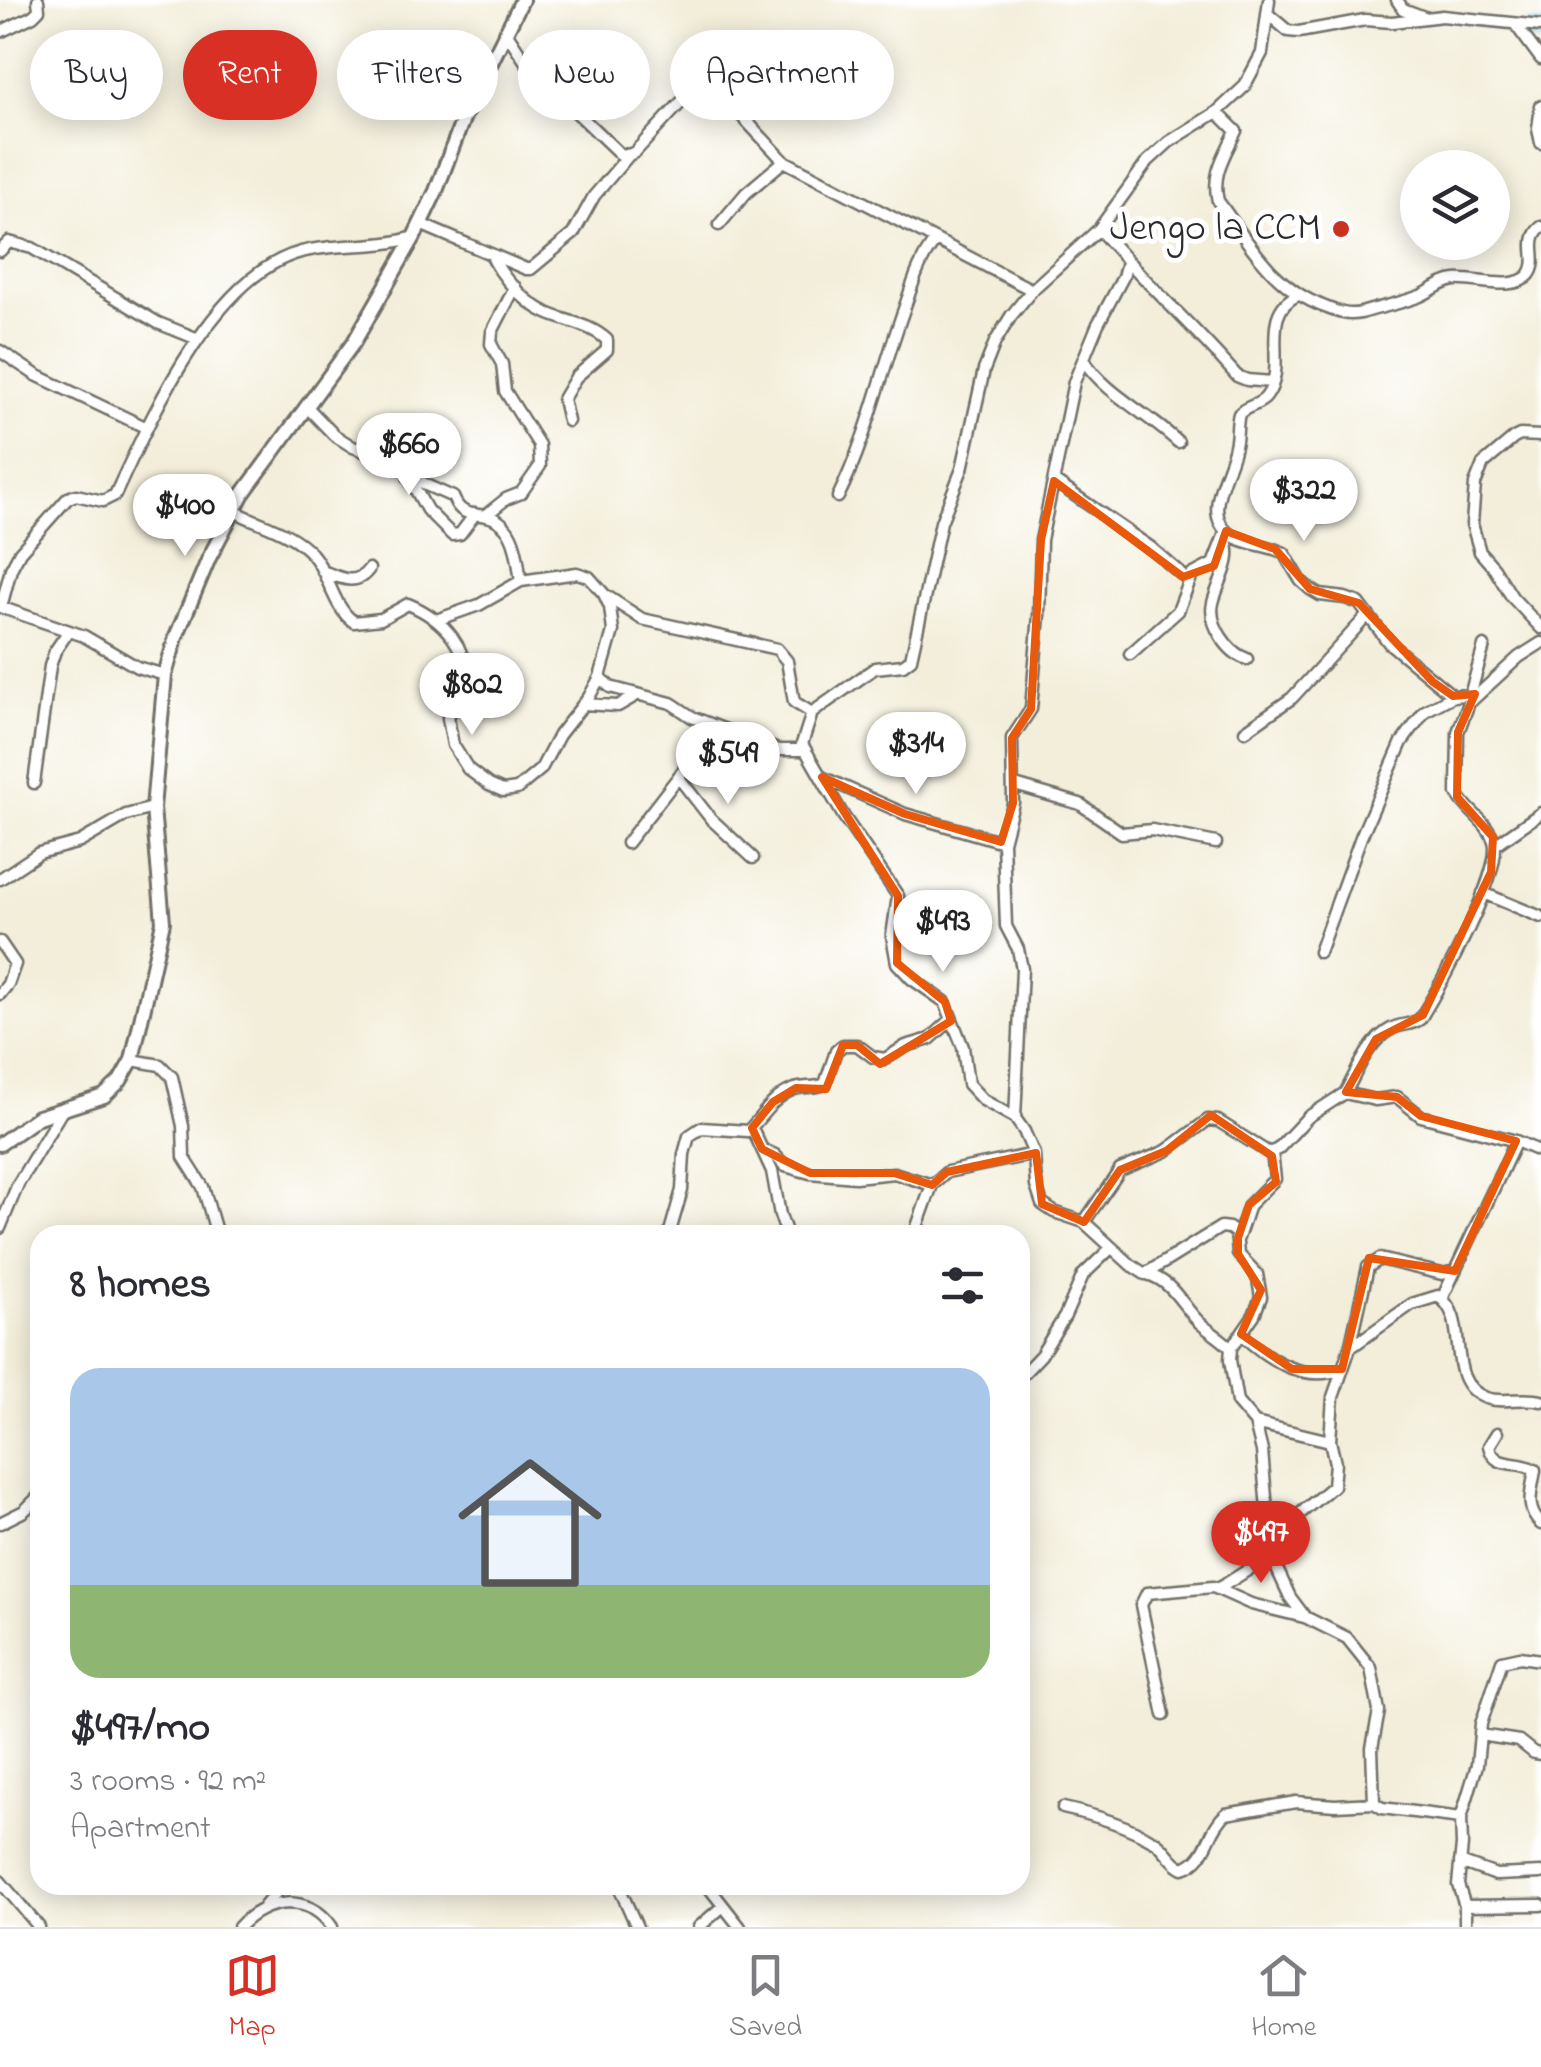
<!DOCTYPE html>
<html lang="en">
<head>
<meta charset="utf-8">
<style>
  :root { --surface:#fff; --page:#f7f7f7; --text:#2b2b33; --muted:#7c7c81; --line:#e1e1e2; --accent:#d93025 }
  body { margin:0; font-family:"Indie Flower",sans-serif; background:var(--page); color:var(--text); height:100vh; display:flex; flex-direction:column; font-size:38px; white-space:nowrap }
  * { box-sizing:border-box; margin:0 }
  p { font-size:32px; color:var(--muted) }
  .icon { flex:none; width:55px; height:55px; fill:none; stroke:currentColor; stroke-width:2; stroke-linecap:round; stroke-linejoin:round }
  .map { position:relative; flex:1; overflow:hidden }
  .details { position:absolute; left:30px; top:1225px; width:1000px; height:670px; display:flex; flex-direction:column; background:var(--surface); border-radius:30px; box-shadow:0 5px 25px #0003 }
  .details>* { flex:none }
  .banner { position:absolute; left:30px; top:30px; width:1000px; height:90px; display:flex; gap:20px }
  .tools { position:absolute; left:1400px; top:150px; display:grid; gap:20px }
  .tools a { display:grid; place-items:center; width:110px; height:110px; border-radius:50%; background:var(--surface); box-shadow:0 5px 25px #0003; font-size:50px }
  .price { position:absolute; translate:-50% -85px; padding:0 22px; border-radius:35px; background:#fff; color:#222; font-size:32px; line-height:65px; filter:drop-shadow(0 2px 5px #0008) }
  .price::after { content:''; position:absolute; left:50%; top:60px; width:30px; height:22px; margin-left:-15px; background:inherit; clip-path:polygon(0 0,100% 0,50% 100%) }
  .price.selected { background:var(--accent); color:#fff }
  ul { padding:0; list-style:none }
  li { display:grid; align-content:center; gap:20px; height:530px; padding:0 40px }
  li span { display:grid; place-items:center; height:310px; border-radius:30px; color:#555 }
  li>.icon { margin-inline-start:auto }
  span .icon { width:180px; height:180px; fill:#fffc; stroke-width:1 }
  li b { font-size:42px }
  h2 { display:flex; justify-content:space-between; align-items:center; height:120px; padding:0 40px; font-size:42px }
  .chip { padding:0 35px; border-radius:45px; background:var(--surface); box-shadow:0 5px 25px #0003; font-size:35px; line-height:90px }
  .chip.selected { background:var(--accent); color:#fff }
  .menu { display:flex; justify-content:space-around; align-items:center; height:140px; border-top:2px solid var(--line); background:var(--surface); font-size:28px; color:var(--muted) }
  .menu a { display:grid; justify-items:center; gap:5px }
  .menu .selected { color:var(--accent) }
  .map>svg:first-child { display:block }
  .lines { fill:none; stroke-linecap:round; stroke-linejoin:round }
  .river { stroke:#54b5d2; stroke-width:18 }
  .minor-casing { stroke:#716f68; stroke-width:15 }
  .tertiary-casing { stroke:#716f68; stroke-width:18 }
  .minor { stroke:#fff; stroke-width:10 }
  .tertiary { stroke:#fff; stroke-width:12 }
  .marked { fill:none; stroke:#e8590c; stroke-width:8; stroke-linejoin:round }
  .poi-dot { fill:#c8321e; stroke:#fff; stroke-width:4 }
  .labels { text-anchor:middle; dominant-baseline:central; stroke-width:10; stroke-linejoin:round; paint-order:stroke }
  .poi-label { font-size:40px; fill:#2b2b2b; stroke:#fff; text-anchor:end }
</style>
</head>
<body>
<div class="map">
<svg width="1541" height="1927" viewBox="0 0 1541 1927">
  <rect width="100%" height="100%" fill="#fff"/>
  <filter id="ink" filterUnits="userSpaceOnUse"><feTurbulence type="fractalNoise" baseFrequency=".01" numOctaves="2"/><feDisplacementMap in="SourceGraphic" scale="20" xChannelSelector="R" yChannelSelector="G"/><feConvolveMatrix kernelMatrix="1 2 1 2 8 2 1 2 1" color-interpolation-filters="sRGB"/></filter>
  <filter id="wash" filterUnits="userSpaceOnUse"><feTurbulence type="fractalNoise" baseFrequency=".0048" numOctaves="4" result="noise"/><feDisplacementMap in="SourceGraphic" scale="40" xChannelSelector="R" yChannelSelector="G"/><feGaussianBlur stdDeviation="2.25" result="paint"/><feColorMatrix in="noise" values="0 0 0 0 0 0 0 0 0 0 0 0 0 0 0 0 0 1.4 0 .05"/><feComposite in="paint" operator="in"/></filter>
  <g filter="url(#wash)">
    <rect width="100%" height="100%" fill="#f3eeda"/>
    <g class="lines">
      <path class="river" d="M1531 31 1541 32"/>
    </g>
  </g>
  <g filter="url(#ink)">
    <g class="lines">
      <defs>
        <path id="minor" d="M1269 0 1262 53 1244 87 1217 112 1169 142 1148 161 1099 229 1032 290 1011 316 995 342 984 370 962 469 941 522 911 659 903 665 875 668 820 707 812 713 802 744 844 817 898 896 892 936 897 963 912 979 945 1002 963 1047 968 1084 983 1100 1015 1118 1024 1131 1034 1154 1036 1186 1042 1204 1054 1212 1084 1222 1131 1265 1145 1274 1221 1227 1229 1228 1236 1233 1238 1254 1257 1274 1261 1297 1254 1315 1231 1348 1230 1360 1237 1402 1255 1423 1262 1451 1271 1556 1290 1597 1305 1617 1347 1638 1371 1668 1379 1711 1372 1748 1374 1803 1382 1808 1461 1818
          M1397 0 1403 9 1424 17
          M1269 15 1288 31 1299 32 1365 20 1392 22 1442 16 1541 26
          M1515 24 1541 59
          M0 32 33 16 39 10 38 0
          M506 32 529 67 620 154 629 155 635 152 685 98 698 95 737 111 784 161 1032 290
          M1541 106 1538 129 1541 143
          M1217 112 1236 131C1225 155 1211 174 1218 201 1249 243 1273 288 1325 307 1337 312 1348 316 1361 313 1381 307 1402 303 1420 296 1432 291 1442 281 1455 280 1475 278 1514 292 1529 275 1541 260 1524 241 1541 227
          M420 224 526 269H531L573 234 594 196 629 155
          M719 225 746 193 784 161
          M1099 229C1142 280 1193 325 1237 376L1247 380 1272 382
          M0 251 9 242 32 248 158 323 198 339
          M491 254C501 277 524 302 547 313 567 322 590 324 607 340V350L576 377 563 399 568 421
          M1298 295C1256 314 1290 366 1266 397 1259 406 1247 405 1239 414 1236 424 1238 435 1235 446 1230 473 1200 514 1231 535 1248 546 1267 544 1284 553L1301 581 1310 589 1320 595 1345 598 1359 603 1389 643 1453 696
          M0 351 36 375 147 428
          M1084 360C1103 392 1150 415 1178 442
          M308 408 334 435 353 447 388 460 428 486 453 497C464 526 486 505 505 527 517 540 518 564 521 581
          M1541 436 1520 435 1514 438 1483 464 1475 484 1472 524 1480 552 1494 568 1512 597 1541 628
          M408 476 427 510 452 535 460 534 475 514
          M1054 481 1150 547 1188 580
          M838 497C867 438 881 374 903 312 912 287 918 262 935 241
          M234 511C261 525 291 531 312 554 329 573 333 608 354 622L381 619 408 604C442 618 474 650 463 691 461 701 451 707 448 718L453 745 468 769 489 785 503 791 517 789 541 769 559 735 589 697 600 677 613 631 610 607 604 594 589 577 577 573 521 581 479 605 439 619
          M486 515 506 499 521 493 540 466 539 445 505 391 502 364 491 344 492 332 515 287
          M1224 535C1236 561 1219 578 1213 603 1208 624 1228 653 1247 659
          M325 572C342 579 357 586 369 569
          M605 595 642 619 777 649 787 661 794 702 812 713
          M0 607 84 636 137 667 165 675
          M1 607 11 569 20 552 68 498 76 495 103 501 115 495C150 420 213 275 301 252 338 242 377 249 414 237
          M1130 654 1178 611 1192 575 1213 564 1226 531
          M600 677 610 687 671 703 692 717 778 750H803
          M1470 695 1484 646
          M583 704 618 706 637 695
          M1245 731 1292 698 1368 615
          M822 777 905 814 1003 842
          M679 778 711 819 753 858
          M34 783 50 666 55 651 68 632
          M1015 785 1080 804 1122 833 1152 830 1216 843
          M627 843 717 727
          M1495 845 1541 813
          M0 879 39 853 80 842 126 815 153 808
          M1483 893 1541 917
          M0 942 15 964 8 984 0 994
          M1319 952 1361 837 1402 742 1425 711 1453 696 1475 694
          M132 1060 160 1065 172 1077 183 1126 184 1157 203 1187 217 1235
          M1345 1093C1357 1072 1368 1041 1391 1029 1401 1023 1411 1026 1420 1019 1438 990 1504 871 1494 841 1487 820 1466 811 1457 793L1458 732 1469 703 1519 657 1541 643
          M1015 1118 1022 969 1018 949 1006 926 1003 842 1013 803 1012 738 1031 709 1039 615 1041 540 1074 382 1098 324 1123 277 1127 262
          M752 1128 772 1171 780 1215 787 1235
          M762 1149 775 1155 785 1166 810 1173 855 1177 894 1173 932 1185
          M1084 1222 1120 1170 1166 1151 1208 1120 1218 1121 1269 1153 1278 1149 1308 1117 1345 1093 1375 1100 1397 1097 1421 1116 1516 1141 1541 1152
          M0 1228 18 1184 63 1109
          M669 1235 682 1190 684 1154 689 1136 701 1128 748 1131C762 1117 772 1098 792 1090 803 1085 814 1089 825 1084L836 1051 843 1045H857L873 1057 885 1059 906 1046 930 1039 951 1020
          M914 1235 932 1185 947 1172 1034 1154
          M1238 1238 1249 1205 1275 1179 1272 1153
          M1147 1274C1173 1281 1182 1306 1200 1323 1210 1332 1221 1338 1231 1348
          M1442 1299 1455 1271
          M1241 1334C1269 1360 1303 1383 1342 1369
          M1350 1348 1412 1304 1438 1296C1473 1319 1441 1381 1486 1398 1503 1404 1523 1396 1541 1401
          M1020 1377 1041 1355 1065 1316 1083 1275 1111 1248
          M1255 1423 1330 1441
          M1497 1433 1489 1446C1495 1471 1518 1459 1535 1470 1532 1491 1524 1508 1541 1524
          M0 1523 24 1511 40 1495
          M1267 1533 1296 1517 1333 1486 1335 1463 1330 1441 1333 1397 1350 1348 1368 1267 1380 1259 1442 1274 1455 1271 1516 1141
          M1218 1589 1251 1568 1269 1542
          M1164 1715 1141 1605 1147 1593 1213 1587 1251 1604 1304 1617
          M1480 1735 1519 1741 1534 1753 1541 1754
          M1063 1808C1095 1815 1126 1825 1154 1841 1166 1848 1170 1862 1183 1868 1209 1860 1207 1830 1226 1814L1296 1802 1335 1805 1374 1803
          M1460 1862 1496 1875 1541 1873
          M0 1881 39 1927
          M618 1885 637 1927
          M707 1885 740 1927
          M1465 1906 1541 1905
          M264 1907 282 1885
          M239 1927C265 1898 309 1893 332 1927
          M699 1927 723 1906
          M1465 1927V1906L1458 1885 1462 1845 1461 1818 1477 1765 1481 1724 1502 1661 1520 1657 1541 1660"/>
        <path id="tertiary" d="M0 1144 38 1117 104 1096 120 1081 132 1060 163 922 153 808 165 675 176 637 209 558 242 495 354 342 414 237 436 191 463 119 522 0"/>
      </defs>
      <use href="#minor" class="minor-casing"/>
      <use href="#tertiary" class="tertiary-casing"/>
      <use href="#minor" class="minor"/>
      <use href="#tertiary" class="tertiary"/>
    </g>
  </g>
  <path class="marked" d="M1054 481 1183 577 1214 566 1226 531 1275 549 1310 589 1359 603 1433 682 1453 696 1475 694 1458 732 1457 797 1493 837 1491 872 1423 1015 1376 1039 1346 1092 1397 1097 1421 1116 1516 1141 1455 1271 1369 1258 1342 1369H1292L1241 1334 1261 1290 1238 1254V1238L1249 1205 1276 1182 1272 1156 1211 1115 1166 1151 1120 1170 1084 1222 1042 1204 1036 1153 947 1172 932 1185 894 1173H810L762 1149 752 1128 773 1102 796 1088 826 1089 843 1045H857L880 1064 951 1021 945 1002 897 963 898 896 822 777 905 814 1001 842 1013 803 1012 738 1031 709 1041 540Z"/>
  <circle class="poi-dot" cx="1341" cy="229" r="10"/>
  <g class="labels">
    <g class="poi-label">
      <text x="1321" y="229">Jengo la CCM</text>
    </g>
  </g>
</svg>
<div class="tools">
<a><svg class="icon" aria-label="layers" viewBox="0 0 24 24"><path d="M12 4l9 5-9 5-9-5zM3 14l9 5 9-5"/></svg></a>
</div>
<b class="price" style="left:409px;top:498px">$660</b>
<b class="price" style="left:1304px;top:544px">$322</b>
<b class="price" style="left:185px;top:559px">$400</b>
<b class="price" style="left:472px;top:738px">$802</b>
<b class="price" style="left:916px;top:797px">$314</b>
<b class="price" style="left:728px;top:807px">$549</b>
<b class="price" style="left:943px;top:975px">$493</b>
<b class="price selected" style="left:1261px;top:1586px">$497</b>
<div class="banner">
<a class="chip">Buy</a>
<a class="chip selected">Rent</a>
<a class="chip">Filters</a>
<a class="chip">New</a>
<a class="chip">Apartment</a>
</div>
<section class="details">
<h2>8 homes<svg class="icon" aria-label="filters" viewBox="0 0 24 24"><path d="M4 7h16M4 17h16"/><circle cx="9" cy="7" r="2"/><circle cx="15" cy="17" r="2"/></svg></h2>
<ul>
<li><span style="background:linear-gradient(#a9c7e8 70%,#8fb573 0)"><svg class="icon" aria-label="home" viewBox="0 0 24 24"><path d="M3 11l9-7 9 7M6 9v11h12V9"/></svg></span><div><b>$497/mo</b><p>3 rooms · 92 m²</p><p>Apartment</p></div></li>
</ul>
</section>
</div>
<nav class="menu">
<a class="selected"><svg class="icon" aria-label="map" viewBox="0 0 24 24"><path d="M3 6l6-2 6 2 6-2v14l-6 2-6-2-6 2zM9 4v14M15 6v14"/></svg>Map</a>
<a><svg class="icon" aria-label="saved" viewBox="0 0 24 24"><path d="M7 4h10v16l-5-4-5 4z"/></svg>Saved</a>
<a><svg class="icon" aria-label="home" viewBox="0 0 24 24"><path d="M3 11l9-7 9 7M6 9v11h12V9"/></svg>Home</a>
</nav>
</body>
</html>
